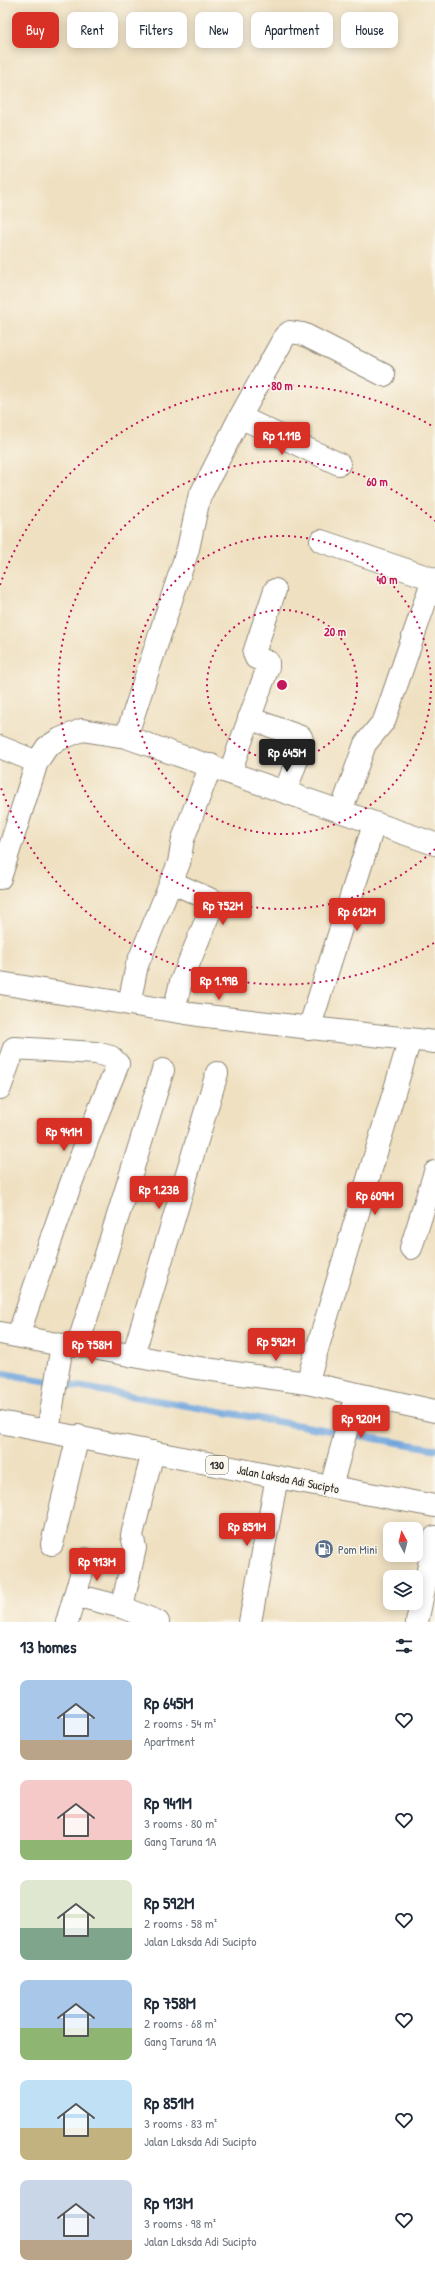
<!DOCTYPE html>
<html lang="en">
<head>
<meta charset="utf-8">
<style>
  :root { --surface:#fff; --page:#f6f6f7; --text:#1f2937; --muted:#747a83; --accent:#d93025 }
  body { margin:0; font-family:"Patrick Hand",sans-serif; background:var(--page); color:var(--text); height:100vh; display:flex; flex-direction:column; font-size:15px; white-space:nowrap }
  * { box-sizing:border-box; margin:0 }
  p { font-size:13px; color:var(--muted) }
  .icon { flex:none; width:22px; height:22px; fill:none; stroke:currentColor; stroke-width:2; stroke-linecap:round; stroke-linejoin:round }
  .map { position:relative; height:1622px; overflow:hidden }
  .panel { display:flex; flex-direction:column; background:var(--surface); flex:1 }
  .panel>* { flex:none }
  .guide { position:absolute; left:12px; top:12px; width:411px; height:36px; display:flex; gap:8px }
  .needle { width:26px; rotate:353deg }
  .fabs { position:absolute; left:383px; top:1522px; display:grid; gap:8px }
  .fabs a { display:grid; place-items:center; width:40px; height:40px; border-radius:8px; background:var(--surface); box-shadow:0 2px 10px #0003; font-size:20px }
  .price { position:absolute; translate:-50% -34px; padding:0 9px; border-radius:4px; background:var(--accent); color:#fff; font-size:13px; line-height:26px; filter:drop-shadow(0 1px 2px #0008) }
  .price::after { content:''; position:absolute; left:50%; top:24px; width:12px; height:9px; margin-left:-6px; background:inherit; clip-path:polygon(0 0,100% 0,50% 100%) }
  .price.selected { background:#222; color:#fff }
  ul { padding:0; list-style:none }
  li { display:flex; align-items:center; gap:12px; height:100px; padding:0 20px }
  li span { display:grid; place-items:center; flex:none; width:112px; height:80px; border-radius:8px; color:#555 }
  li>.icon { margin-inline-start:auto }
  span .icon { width:48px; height:48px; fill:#fffc; stroke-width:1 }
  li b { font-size:17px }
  h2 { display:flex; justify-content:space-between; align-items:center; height:48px; padding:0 20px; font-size:17px }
  .chip { padding:0 14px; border-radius:8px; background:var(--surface); box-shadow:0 2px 10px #0003; font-size:14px; line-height:36px }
  .chip.selected { background:var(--accent); color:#fff }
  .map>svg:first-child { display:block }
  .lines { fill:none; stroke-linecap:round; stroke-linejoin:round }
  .stream { stroke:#6fa5dd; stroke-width:7 }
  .minor-casing { stroke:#8d8676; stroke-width:24 }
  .major-casing { stroke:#8d8676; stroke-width:24 }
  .minor { stroke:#fff; stroke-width:22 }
  .major { stroke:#fff; stroke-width:22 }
  .ring { fill:none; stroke:#c2185b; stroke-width:2; stroke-dasharray:2 4 }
  .labels { text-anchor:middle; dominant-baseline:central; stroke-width:3; stroke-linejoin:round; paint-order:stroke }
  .shield { fill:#fbf7ec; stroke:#696865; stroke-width:1 }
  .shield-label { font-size:11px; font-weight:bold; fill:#2b2b2b }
  .street-label { font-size:12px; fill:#2b2b2b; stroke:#fbf7ec }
  .service-label { font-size:12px; fill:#4e5e75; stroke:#fbf7ec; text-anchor:start }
  .centre { fill:#c2185b; stroke:#fbf7ec; stroke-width:2 }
  .ring-label { font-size:12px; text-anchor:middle; font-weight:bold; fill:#c2185b; stroke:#fbf7ec; stroke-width:3; stroke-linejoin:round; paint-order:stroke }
</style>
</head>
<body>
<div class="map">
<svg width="435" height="1622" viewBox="0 0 435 1622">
  <rect width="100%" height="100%" fill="#fbf7ec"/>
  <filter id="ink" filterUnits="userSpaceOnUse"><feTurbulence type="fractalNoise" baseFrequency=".025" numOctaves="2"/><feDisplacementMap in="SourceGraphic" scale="8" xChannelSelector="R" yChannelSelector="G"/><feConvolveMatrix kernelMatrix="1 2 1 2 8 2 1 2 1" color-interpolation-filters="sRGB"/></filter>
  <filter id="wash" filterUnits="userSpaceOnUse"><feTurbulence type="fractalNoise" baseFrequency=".012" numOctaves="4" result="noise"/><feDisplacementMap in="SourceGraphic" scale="16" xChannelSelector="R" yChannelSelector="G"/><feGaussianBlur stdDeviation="0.9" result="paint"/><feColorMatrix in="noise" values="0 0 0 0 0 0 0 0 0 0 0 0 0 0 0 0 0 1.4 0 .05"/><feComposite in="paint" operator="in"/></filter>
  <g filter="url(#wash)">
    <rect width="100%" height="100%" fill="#efe0c1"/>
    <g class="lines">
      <path class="stream" d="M0 1373 435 1449"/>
    </g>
  </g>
  <g filter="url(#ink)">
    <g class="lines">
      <defs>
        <path id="minor" d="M240 417 339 464
          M321 541 433 579 384 721 365 744 341 811
          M249 718 301 737 303 743 286 790
          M126 737 188 549 199 498 240 417 285 336 290 332 303 334 384 375
          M0 747 37 762
          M230 772 268 667V662L256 658 254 653 275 590
          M0 878 37 762 47 747 60 739 82 730 126 737 435 844
          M171 882 214 901 181 982 174 1011
          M0 983 198 1015 435 1042
          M129 1004 137 965 179 863 183 839 211 765
          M309 1029 374 824
          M0 1088 14 1048 96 1053 111 1057 118 1064C80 1153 49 1244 18 1336
          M411 1248 435 1172
          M0 1333 62 1345H78L191 1367 307 1383 435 1411
          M78 1345 163 1070
          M133 1356 217 1073
          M307 1383 410 1039
          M48 1431 62 1345
          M331 1487 356 1394
          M52 1544 78 1436
          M75 1595 86 1559
          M122 1607 135 1548 132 1535 153 1452
          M67 1622 75 1595 122 1607 158 1622
          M250 1622 277 1477
          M417 1622 435 1537"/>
        <path id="major" d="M0 1422 277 1477 435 1506"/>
      </defs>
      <use href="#minor" class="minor-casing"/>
      <use href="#major" class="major-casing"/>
      <use href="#minor" class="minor"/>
      <use href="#major" class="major"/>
    </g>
  </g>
  <g class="ring">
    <circle cx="282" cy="685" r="75"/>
    <circle cx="282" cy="685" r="149"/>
    <path d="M435 849A224 224 0 1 1 435 521"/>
    <path d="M434 943A299 299 0 0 1 0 785M0 585A299 299 0 0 1 434 427"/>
  </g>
  <defs>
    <symbol id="fuel-disc" viewBox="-11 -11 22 22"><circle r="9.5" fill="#5c6f8a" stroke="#fbf7ec"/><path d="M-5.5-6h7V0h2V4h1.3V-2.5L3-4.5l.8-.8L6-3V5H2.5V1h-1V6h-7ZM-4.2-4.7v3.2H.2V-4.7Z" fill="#fff"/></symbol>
  </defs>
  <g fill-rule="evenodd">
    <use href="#fuel-disc" x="313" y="1538" width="22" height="22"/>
  </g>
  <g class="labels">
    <rect class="shield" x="206" y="1456" width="22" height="18" rx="3"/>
    <g class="shield-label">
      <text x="217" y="1465">130</text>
    </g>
    <g class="street-label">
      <text transform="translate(288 1479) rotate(11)">Jalan Laksda Adi Sucipto</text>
    </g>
    <g class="service-label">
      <text x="338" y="1549">Pom Mini</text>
    </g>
  </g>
  <circle cx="282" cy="685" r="6" class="centre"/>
  <g class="ring-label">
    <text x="282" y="390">80 m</text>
    <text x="377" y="486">60 m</text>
    <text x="387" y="584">40 m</text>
    <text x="335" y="636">20 m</text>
  </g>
</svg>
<div class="fabs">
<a><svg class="needle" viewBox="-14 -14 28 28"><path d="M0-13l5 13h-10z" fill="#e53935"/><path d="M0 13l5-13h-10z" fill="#747a83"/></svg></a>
<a><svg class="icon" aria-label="layers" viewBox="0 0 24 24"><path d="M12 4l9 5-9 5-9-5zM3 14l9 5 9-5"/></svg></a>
</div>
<b class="price" style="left:282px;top:456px">Rp 1.11B</b>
<b class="price selected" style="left:287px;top:773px">Rp 645M</b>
<b class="price" style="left:223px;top:926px">Rp 752M</b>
<b class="price" style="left:357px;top:932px">Rp 612M</b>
<b class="price" style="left:219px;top:1001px">Rp 1.99B</b>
<b class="price" style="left:64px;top:1152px">Rp 941M</b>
<b class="price" style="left:159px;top:1210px">Rp 1.23B</b>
<b class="price" style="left:375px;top:1216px">Rp 609M</b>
<b class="price" style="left:276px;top:1362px">Rp 592M</b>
<b class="price" style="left:92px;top:1365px">Rp 758M</b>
<b class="price" style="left:361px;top:1439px">Rp 920M</b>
<b class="price" style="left:247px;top:1547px">Rp 851M</b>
<b class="price" style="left:97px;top:1582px">Rp 913M</b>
<div class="guide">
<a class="chip selected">Buy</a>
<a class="chip">Rent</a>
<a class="chip">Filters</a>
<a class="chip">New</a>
<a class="chip">Apartment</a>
<a class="chip">House</a>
</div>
</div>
<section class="panel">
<h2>13 homes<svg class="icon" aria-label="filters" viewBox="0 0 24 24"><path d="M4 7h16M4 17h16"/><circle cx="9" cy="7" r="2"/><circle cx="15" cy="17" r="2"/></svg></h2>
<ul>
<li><span style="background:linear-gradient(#a9c7e8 75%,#b9a48a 0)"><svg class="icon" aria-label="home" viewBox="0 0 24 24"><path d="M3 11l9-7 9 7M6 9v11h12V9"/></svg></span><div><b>Rp 645M</b><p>2 rooms · 54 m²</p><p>Apartment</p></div><svg class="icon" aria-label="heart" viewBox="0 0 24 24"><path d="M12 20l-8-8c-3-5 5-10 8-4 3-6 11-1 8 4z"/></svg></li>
<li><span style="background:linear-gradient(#f6c9c9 75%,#8fb573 0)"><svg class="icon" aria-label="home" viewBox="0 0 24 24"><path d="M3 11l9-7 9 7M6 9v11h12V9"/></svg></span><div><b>Rp 941M</b><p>3 rooms · 80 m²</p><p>Gang Taruna 1A</p></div><svg class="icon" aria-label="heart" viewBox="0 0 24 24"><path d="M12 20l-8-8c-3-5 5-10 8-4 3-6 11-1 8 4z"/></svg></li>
<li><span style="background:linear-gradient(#dfe7d0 60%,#7fa58c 0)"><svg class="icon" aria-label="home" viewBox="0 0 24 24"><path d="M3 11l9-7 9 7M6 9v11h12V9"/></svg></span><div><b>Rp 592M</b><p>2 rooms · 58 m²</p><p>Jalan Laksda Adi Sucipto</p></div><svg class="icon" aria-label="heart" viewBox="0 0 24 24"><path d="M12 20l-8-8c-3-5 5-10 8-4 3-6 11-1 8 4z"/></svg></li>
<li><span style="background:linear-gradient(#a9c7e8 60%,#8fb573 0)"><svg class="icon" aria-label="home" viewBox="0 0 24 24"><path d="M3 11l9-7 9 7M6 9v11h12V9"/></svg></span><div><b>Rp 758M</b><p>2 rooms · 68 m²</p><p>Gang Taruna 1A</p></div><svg class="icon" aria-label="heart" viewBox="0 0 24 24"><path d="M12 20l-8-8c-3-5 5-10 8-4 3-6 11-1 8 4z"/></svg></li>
<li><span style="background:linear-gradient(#bfe0f5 60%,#c2b280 0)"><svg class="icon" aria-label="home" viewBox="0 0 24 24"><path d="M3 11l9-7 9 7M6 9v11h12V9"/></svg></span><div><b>Rp 851M</b><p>3 rooms · 83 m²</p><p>Jalan Laksda Adi Sucipto</p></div><svg class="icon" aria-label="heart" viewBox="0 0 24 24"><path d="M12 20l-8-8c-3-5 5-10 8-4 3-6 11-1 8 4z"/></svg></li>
<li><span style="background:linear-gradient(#c9d6e8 75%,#b9a48a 0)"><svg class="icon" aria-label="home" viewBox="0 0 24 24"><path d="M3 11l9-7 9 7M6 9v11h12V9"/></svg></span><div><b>Rp 913M</b><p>3 rooms · 98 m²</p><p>Jalan Laksda Adi Sucipto</p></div><svg class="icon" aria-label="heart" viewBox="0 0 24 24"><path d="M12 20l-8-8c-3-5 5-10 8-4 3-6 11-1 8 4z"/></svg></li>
</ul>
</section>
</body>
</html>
